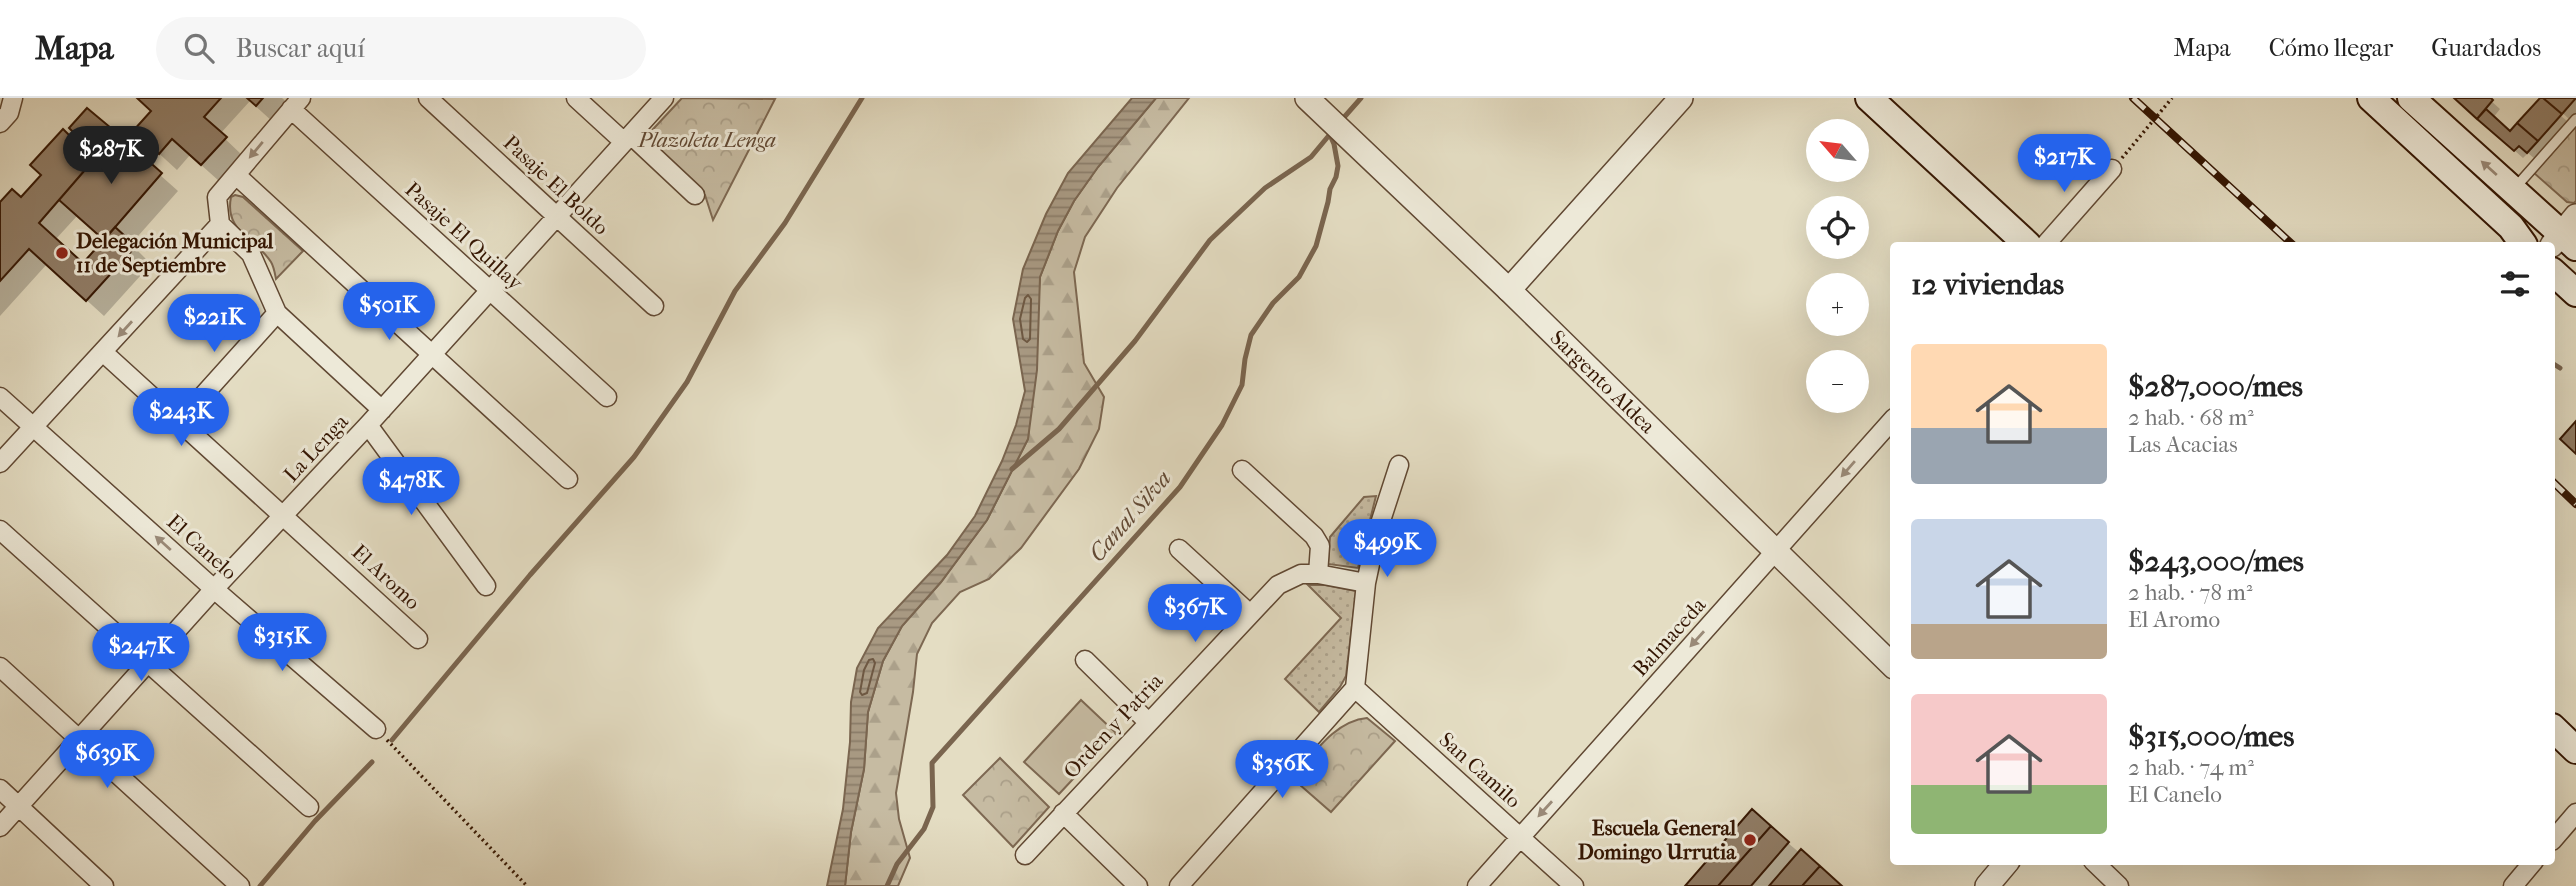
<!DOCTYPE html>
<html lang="es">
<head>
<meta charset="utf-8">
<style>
  :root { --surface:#fff; --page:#f6f6f6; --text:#222; --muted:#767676; --line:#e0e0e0; --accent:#2563eb }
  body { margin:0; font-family:"IM FELL French Canon",serif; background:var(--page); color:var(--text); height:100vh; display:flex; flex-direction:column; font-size:26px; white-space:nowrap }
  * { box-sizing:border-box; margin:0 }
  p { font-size:23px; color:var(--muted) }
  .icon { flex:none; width:38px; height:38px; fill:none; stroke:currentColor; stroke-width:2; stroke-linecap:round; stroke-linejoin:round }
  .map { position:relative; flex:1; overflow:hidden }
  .side { position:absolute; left:1890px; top:144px; width:665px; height:623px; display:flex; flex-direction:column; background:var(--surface); border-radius:7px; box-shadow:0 7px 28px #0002 }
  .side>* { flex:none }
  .needle { width:46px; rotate:298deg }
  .controls { position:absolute; left:1806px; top:21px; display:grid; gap:14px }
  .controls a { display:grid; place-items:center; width:63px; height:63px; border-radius:50%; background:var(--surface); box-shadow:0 7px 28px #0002; font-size:35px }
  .price { position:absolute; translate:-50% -60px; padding:0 16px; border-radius:24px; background:var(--accent); color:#fff; font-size:23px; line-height:46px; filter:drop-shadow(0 2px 4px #0008) }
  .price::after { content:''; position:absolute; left:50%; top:42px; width:21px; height:16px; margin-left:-10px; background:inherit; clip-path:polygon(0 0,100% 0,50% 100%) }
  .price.on { background:#222; color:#fff }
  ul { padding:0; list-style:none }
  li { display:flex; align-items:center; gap:21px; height:175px; padding:0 21px }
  li span { display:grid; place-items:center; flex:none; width:196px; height:140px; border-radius:7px; color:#555 }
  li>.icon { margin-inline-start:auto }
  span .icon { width:84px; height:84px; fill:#fffc; stroke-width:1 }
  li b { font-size:30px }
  h2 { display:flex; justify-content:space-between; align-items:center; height:84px; padding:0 21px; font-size:30px }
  header { display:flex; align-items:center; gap:42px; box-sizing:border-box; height:98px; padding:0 35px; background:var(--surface); border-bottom:2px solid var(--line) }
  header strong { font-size:33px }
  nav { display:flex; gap:38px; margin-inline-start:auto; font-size:24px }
  .search { width:490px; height:63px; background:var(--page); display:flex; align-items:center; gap:18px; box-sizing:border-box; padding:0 24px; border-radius:38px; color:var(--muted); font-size:26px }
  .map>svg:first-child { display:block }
  .grass { fill:url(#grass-dots); stroke:#7d6852; stroke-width:2 }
  .forest { fill:url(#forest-firs); stroke:#7d6852; stroke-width:2 }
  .park { fill:url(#park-crowns); stroke:#7d6852; stroke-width:2 }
  .pitch { fill:#c6bba2; stroke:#7d6852; stroke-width:2 }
  .water { fill:url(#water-rules); stroke:#7a654f; stroke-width:2 }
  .shadow { fill:#0003; fill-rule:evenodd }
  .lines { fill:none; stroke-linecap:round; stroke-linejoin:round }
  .shore { stroke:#6e5842; stroke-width:2 }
  .stream { stroke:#7a654f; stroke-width:5 }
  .building { fill:#907d67; stroke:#341603; stroke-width:2 }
  .service-casing { stroke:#604833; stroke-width:12 }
  .minor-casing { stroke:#604833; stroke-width:21 }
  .tertiary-casing { stroke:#604833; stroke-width:26 }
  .secondary-casing { stroke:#341603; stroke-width:30 }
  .path { stroke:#341603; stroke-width:3.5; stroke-dasharray:2 3.5; stroke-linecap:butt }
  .service { stroke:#ede9d8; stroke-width:9 }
  .minor { stroke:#ede9d8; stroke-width:18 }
  .tertiary { stroke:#ede9d8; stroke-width:23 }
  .secondary { stroke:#ede9d8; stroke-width:26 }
  .rail-casing { stroke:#341603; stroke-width:8 }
  .rail { stroke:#ede9d8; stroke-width:5; stroke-dasharray:16; stroke-linecap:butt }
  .oneway { fill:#9a8a78 }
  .poi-dot { fill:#8f2418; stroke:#ede9d8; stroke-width:2.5 }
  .labels { text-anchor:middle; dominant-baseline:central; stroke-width:6; stroke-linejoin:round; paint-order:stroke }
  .park-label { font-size:21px; font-style:italic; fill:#604833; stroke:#ede9d8 }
  .street-label { font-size:21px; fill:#341603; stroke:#ede9d8 }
  .poi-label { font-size:21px; font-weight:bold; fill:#341603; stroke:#ede9d8; text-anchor:start }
  .water-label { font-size:23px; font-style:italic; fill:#624a36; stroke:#ede9d8 }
</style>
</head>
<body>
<header>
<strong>Mapa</strong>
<div class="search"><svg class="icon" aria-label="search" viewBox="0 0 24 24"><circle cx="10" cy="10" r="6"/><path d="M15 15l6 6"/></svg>Buscar aquí</div>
<nav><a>Mapa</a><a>Cómo llegar</a><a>Guardados</a></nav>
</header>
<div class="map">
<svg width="2576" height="788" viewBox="0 0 2576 788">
  <defs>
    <pattern id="grass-dots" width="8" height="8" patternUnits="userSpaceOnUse" patternTransform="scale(1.75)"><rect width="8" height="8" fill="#c6bba2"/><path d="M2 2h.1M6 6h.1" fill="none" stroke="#aba08a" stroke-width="1.8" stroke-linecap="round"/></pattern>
    <pattern id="forest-firs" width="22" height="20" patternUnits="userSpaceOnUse" patternTransform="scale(1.75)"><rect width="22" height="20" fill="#c6bba2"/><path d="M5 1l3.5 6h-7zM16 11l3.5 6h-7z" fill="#aba08a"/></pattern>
    <pattern id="park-crowns" width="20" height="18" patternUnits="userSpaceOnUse" patternTransform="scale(1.75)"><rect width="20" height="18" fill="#c6bba2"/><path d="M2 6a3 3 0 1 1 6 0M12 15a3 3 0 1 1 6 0" fill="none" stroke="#aba08a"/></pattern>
    <pattern id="water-rules" width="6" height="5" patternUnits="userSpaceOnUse" patternTransform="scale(1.75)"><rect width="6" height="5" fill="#a89982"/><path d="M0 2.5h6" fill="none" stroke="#8a7c68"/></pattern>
  </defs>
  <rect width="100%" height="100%" fill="#e4ddc3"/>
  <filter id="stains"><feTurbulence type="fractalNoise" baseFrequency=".00286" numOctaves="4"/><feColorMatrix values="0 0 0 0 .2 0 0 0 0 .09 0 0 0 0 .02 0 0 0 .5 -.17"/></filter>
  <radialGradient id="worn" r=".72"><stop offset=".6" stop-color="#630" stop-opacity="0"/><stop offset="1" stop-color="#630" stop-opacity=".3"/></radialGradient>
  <path class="grass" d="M1376 398 1358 470 1328 466 1330 439 1364 399Z
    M1308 487H1325L1356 493 1346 578 1340 589 1319 614 1285 581 1341 520Z"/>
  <path class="forest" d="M1156 0H1189L1117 90 1085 139 1074 174 1084 265 1104 299 1099 331 1079 371 1021 450 989 481 960 494 932 525 917 556 913 594 896 695 899 721 910 760 898 788H845L851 734 864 671 868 614 883 563 902 528 941 484 987 422 1028 341 1040 179 1058 133 1074 103 1098 69Z"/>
  <path class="park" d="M682 0 775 1 713 122 705 97 643 42Z
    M2576 28V103L2574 105 2567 104 2534 75Z
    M235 97 243 99 303 153 276 181C275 176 274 169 271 164 256 140 224 134 231 99Z
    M1367 620 1395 643 1331 714 1292 680C1313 657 1334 623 1367 620Z
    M1000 660 1049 709 1013 749 963 697Z"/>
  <path class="pitch" d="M1081 602 1116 635 1059 696 1024 664Z"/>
  <path class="water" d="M1132 0H1156L1098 69 1074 103 1058 133 1040 179 1037 272 1028 341 987 422 941 484 902 528 883 563 868 614 864 671 851 734 845 788H827L843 711 850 644 851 604 857 570 878 530 947 457 975 418 1002 363 1016 327 1025 293 1013 221 1023 171 1046 116 1068 75Z"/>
  <path class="shadow" d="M139 0H282L289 6 273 24 250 3 220 36 242 57 219 83 190 57 177 72 153 50V14Z
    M2455 0H2492L2490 2 2500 11 2493 20 2511 36 2542 0H2576V27L2536 62 2528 55 2523 60ZM2554 7 2569 21 2567 23 2554 12Z
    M87 12 178 93 131 146 151 166 104 218 47 166 0 218V106L21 102 77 36ZM77 118 105 143 83 168 55 142Z
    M1788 745 1839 788H1687Z"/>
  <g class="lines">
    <path class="shore" d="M1028 197 1031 201 1030 241 1027 244 1023 241 1020 221 1025 200Z
      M873 561 875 565 867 595 862 597 860 594 864 572 869 562Z"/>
    <path class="stream" d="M1339 25 1361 0
      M2552 265 2560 270
      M1012 371 1059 331 1135 243 1210 142 1265 90 1311 59 1331 35
      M392 642 530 477 634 359 687 284 735 193 785 125 862 0
      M260 788 315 723 372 664
      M887 788 897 766 924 731 933 709 932 665 1180 389 1222 327 1242 287 1245 261 1251 237 1273 205 1299 179 1316 148 1328 104 1330 91 1336 79 1338 68 1334 46 1330 37"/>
  </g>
  <path class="building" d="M137 0H221L204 19 227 39 201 67 172 41 159 56 133 33 151 13Z
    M247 0H263L256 8Z
    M2454 0H2491L2493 2 2477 21Z
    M2540 0H2543L2562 16 2538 43 2517 25Z
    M2543 0H2576L2562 16Z
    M87 10 117 35 39 125 83 165 115 129 136 148 86 203 29 151 0 183V104L12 91 21 99 41 77 30 67 63 31 71 39 75 36 69 30Z
    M2486 11 2510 33 2517 25 2538 43 2527 55 2519 48 2514 53 2477 21Z
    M117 35 162 75 104 142 59 102Z
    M2576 323V356L2560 341Z
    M1752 711 1771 728 1718 788H1685Z
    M1771 728 1789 744 1751 788H1718Z
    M1801 751 1820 768 1802 788H1769Z
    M1820 768 1842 788H1802Z"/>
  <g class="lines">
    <defs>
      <path id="service" d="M2514 91 2576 21"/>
      <path id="minor" d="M428 0 654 208
        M576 0 624 44
        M291 11 607 299
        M0 25 9 15 13 0
        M631 37 695 97
        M236 77 568 381
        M220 126 251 156 277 215 382 312
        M220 126 217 99 301 0
        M2045 147 2112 71
        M104 255 418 541
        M0 299 214 491 376 631
        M180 323 277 215
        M368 327 486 488
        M0 365 220 126
        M1242 372 1314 438 1320 448 1318 476
        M0 432 309 709
        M1179 451 1250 516
        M1085 562 1148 624
        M0 569 240 788
        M1355 590 1574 788
        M1355 590 1366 485 1376 438 1399 367
        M0 691 104 788
        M1063 715 1138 788
        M0 729 214 491 368 327 664 0
        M2552 743 2576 715
        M1025 757 1278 487 1301 476H1318L1366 485
        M2093 763 2119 788
        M1179 788 1355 590
        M1477 788 1894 320
        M2513 788 2534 763"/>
      <g id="tertiary">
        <path id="s1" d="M1307 0 1509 192 1894 569"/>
        <path d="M2552 147 2576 118"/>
        <path d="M1509 192 1681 0"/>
        <path d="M1987 788 2008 763"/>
      </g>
      <path id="secondary" d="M1869 0 2028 147
        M2371 0 2511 129 2524 147
        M2411 0 2576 149
        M2552 173 2576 195
        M2552 629 2576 652"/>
    </defs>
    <use href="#service" class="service-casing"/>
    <use href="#minor" class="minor-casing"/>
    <use href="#tertiary" class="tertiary-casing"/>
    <use href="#secondary" class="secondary-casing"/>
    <path class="path" d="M2122 60 2172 0
      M387 642 527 788"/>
    <use href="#service" class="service"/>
    <use href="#minor" class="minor"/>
    <use href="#tertiary" class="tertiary"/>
    <use href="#secondary" class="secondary"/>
    <defs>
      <path id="rail" d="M2133 0 2293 147
        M2552 383 2576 406"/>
    </defs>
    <use href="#rail" class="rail-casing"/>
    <use href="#rail" class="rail"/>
  </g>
  <defs><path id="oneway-solid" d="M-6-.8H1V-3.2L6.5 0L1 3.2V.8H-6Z" transform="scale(1.75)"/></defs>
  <g class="oneway">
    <use href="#oneway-solid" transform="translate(256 52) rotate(130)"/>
    <use href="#oneway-solid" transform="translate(2489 70) rotate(-138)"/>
    <use href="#oneway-solid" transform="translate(125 231) rotate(132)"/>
    <use href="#oneway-solid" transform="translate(1848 371) rotate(131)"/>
    <use href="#oneway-solid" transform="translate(163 445) rotate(-138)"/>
    <use href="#oneway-solid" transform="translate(1697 541) rotate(132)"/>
    <use href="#oneway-solid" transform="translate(1545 711) rotate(132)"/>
  </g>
  <g class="poi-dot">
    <circle cx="62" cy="155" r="7"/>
    <circle cx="1750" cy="742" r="7"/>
  </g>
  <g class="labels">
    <g class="park-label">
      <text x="707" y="42">Plazoleta Lenga</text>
    </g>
    <g class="street-label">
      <text transform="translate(556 87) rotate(43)">Pasaje El Boldo</text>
      <text transform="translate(464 138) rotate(42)">Pasaje El Quillay</text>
      <text stroke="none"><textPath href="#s1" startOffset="410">Sargento Aldea</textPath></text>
      <text transform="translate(316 350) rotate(-47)">La Lenga</text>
      <text transform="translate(202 449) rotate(42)">El Canelo</text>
      <text transform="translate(386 479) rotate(43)">El Aromo</text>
      <text transform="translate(1669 539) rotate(-48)">Balmaceda</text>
      <text transform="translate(1113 628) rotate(-47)">Orden y Patria</text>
      <text transform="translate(1480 672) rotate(42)">San Camilo</text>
    </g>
    <g class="poi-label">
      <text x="76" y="143">Delegación Municipal<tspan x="76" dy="24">11 de Septiembre</tspan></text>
      <text x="1736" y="730" text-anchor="end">Escuela General<tspan x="1736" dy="24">Domingo Urrutia</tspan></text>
    </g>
    <g class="water-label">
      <text transform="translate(1130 418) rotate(-49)">Canal Silva</text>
    </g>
  </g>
  <rect width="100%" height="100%" filter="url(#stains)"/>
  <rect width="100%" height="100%" fill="url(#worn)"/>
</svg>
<div class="controls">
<a><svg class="needle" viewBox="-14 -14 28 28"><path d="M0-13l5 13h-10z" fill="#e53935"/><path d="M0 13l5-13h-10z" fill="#767676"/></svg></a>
<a><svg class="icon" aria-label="locate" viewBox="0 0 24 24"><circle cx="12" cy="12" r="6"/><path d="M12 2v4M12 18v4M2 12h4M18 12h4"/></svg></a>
<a>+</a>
<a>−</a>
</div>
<b class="price on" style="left:111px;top:88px">$287K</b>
<b class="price" style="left:2064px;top:96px">$217K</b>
<b class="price" style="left:389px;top:244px">$501K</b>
<b class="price" style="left:214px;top:256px">$221K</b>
<b class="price" style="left:181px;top:350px">$243K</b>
<b class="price" style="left:411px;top:419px">$478K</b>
<b class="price" style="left:1387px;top:481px">$499K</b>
<b class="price" style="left:1195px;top:546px">$367K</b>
<b class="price" style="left:282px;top:575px">$315K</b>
<b class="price" style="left:141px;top:585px">$247K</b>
<b class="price" style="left:107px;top:692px">$639K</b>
<b class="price" style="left:1282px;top:702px">$356K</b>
<section class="side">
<h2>12 viviendas<svg class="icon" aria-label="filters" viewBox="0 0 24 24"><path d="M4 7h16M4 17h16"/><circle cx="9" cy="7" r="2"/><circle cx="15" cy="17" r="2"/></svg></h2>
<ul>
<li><span style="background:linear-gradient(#ffd9b3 60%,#9aa5b1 0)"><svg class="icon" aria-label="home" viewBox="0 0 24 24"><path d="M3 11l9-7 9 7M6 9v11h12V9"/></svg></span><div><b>$287,000/mes</b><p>2 hab. · 68 m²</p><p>Las Acacias</p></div></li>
<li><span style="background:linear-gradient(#c9d6e8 75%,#b9a48a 0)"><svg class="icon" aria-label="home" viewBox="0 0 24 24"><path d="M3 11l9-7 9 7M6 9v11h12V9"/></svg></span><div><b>$243,000/mes</b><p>2 hab. · 78 m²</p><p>El Aromo</p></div></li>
<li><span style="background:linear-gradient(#f6c9c9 65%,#8fb573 0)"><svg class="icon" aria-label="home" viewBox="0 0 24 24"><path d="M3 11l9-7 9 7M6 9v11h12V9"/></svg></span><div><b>$315,000/mes</b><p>2 hab. · 74 m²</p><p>El Canelo</p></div></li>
</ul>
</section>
</div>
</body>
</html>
